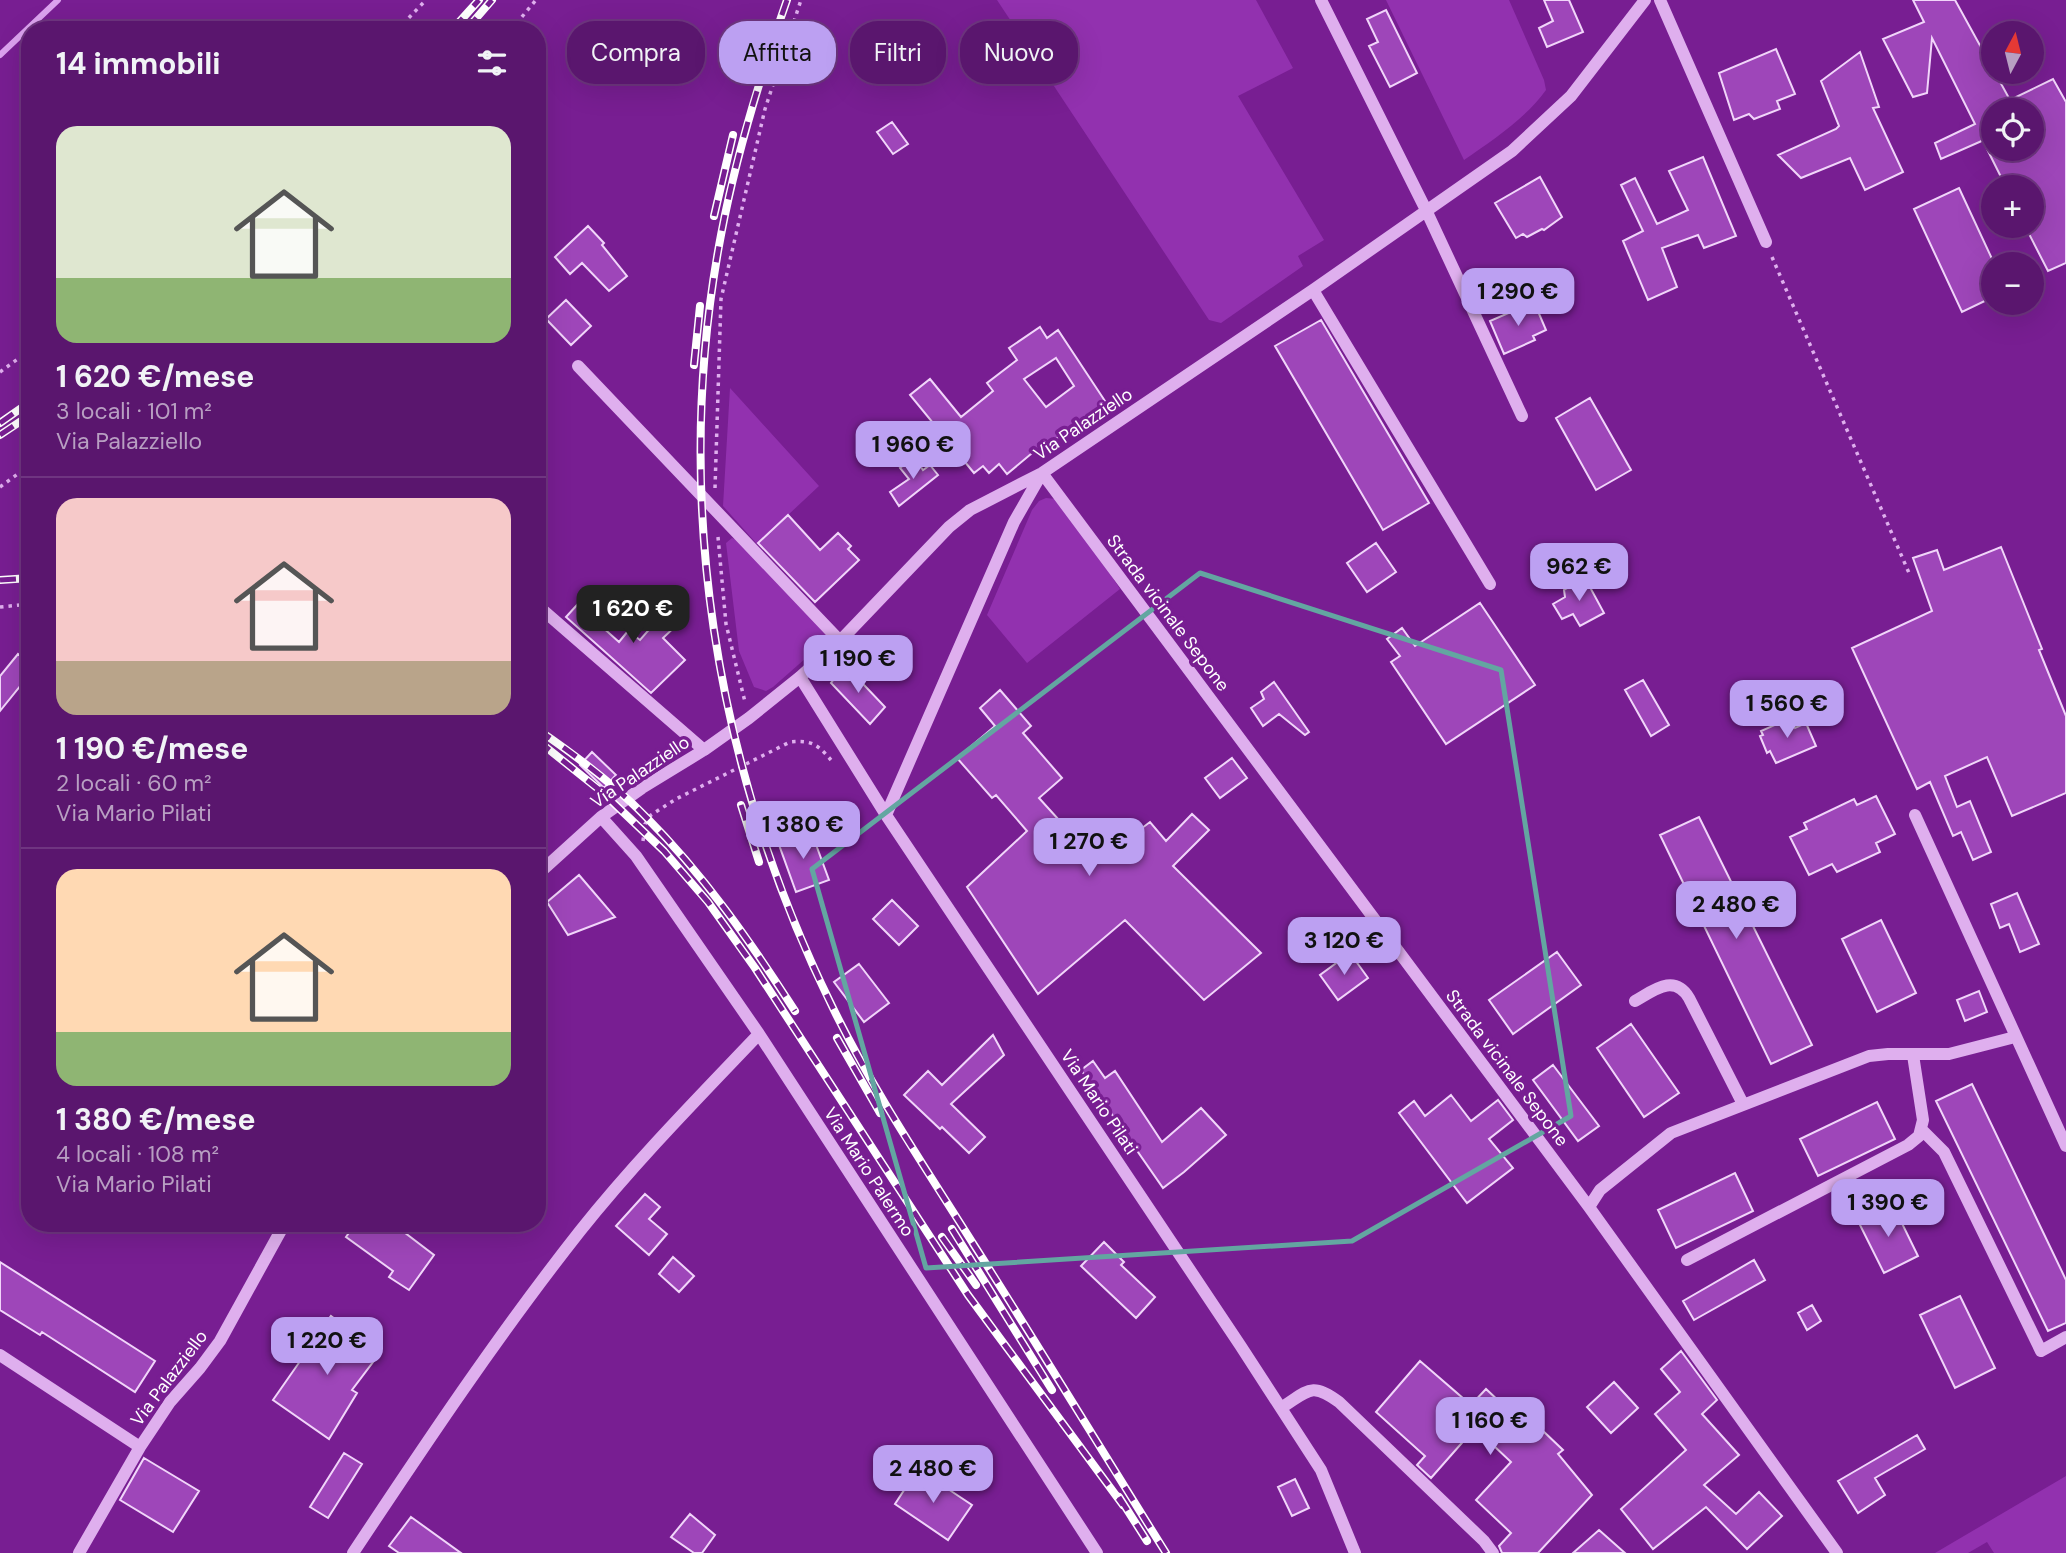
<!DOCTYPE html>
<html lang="it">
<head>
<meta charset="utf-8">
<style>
  :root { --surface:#5a166e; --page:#601f73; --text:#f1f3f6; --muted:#b89fc2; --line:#6f3581; --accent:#bca0f2 }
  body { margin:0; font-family:"DM Sans",sans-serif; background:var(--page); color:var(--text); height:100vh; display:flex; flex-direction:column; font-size:26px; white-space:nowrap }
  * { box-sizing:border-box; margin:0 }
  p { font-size:23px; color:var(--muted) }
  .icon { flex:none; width:38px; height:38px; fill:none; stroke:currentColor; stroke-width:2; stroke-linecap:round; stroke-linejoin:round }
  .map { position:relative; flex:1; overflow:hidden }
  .sheet { position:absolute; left:21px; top:21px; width:525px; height:1211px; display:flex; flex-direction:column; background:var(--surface); border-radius:28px; box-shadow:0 7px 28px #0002,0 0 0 2px var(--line) }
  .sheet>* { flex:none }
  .top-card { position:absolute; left:567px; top:21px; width:665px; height:63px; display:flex; gap:14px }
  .needle { width:46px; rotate:7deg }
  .fabs { position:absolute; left:1981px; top:21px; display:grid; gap:14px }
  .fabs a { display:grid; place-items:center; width:63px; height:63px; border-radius:50%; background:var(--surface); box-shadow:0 7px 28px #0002,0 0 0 2px var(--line); font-size:35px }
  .price { position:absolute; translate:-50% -60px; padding:0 16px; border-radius:14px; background:var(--accent); color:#111; font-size:23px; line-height:46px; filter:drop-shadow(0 2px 4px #0008) }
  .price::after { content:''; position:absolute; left:50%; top:42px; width:21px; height:16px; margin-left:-10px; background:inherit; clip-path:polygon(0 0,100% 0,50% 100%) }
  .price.on { background:#222; color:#fff }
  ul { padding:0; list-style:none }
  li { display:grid; align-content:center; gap:14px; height:371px; padding:0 35px }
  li+li { border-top:2px solid var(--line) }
  li span { display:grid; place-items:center; height:217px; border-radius:21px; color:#555 }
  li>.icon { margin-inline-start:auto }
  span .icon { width:126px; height:126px; fill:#fffc; stroke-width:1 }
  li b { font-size:30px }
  h2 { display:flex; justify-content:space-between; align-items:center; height:84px; padding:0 35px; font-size:30px }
  .chip { padding:0 24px; border-radius:28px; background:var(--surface); box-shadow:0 7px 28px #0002,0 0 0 2px var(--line); font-size:24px; line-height:63px }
  .chip.on { background:var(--accent); color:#111 }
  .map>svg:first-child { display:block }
  .green { fill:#9231af }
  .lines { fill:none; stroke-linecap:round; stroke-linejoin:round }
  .stream { stroke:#dca2ef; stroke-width:6 }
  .building { fill:#9e46b9; stroke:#f1d5fa; stroke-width:2; fill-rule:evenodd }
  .path { stroke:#dfafee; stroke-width:3.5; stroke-dasharray:3.5 5; stroke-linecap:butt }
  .minor { stroke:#dfafee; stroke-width:12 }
  .rail-casing { stroke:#fff; stroke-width:8 }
  .rail { stroke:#781e92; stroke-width:5; stroke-dasharray:16; stroke-linecap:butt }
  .marked { fill:none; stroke:#63a6a1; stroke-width:5; stroke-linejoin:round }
  .labels { text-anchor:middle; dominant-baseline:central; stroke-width:7; stroke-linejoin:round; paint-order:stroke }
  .street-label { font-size:18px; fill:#fff; stroke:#781e92 }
</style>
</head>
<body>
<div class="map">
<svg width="2066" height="1553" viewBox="0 0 2066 1553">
  <rect width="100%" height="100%" fill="#781e92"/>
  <path class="green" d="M997 0H1256L1293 68 1238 96 1324 240 1298 256 1303 266 1221 323 1209 320Z
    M1386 0H1509L1544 80 1546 90C1524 120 1494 139 1464 160Z
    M730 388 819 486 757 544 723 506Z
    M1046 498 1056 499 1075 521 1120 589 1027 663 987 615 1032 510 1039 501Z
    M732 538 737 540 831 636 773 687 766 691 754 687 739 651 726 543Z
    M2066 1476V1553H1994L1987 1542 1968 1553H1935Z"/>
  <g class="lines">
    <path class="stream" d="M0 55 58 0"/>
  </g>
  <path class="building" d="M1544 0H1569L1583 32 1547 47 1539 28 1553 21Z
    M1913 0H1955L2010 100 2053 79 2066 102V263L2048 271 2025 226H2032V187H2006L1987 149H2032V110H1993V136L1941 159 1935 143 1975 124 1932 38 1927 93 1913 97 1883 39 1924 22Z
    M1386 10 1417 73 1390 87 1369 46 1378 42 1367 19Z
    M1776 49 1795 94 1777 101 1780 109 1754 119 1749 114 1734 120 1719 73Z
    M1860 52 1879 107 1873 108 1903 172 1865 190 1850 158 1801 178 1778 155 1836 129 1839 126 1821 81Z
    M892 122 908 144 893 154 877 132Z
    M1703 157 1736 236 1704 248 1698 235 1662 248 1677 287 1648 300 1623 241 1643 231 1621 185 1635 178 1657 224 1688 210 1669 171Z
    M1540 177 1562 217 1544 230 1542 229 1527 237 1523 234 1516 238 1495 203Z
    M1959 188 1993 261V297L1962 312 1914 209Z
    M588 226 604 243 602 245 627 276 609 291 582 263 570 274 555 257Z
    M566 300 591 326 571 345 546 319Z
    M1534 302 1546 330 1533 336 1535 340 1504 354 1490 321Z
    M1321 320 1429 503 1383 530 1275 346Z
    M1040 327 1047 338 1058 330 1107 404 1091 412 1039 452 1037 449 1007 474 999 464 989 473 983 466 974 473 910 395 930 379 961 417 993 391 987 383 1017 360 1009 348ZM1056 358 1074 386 1046 407 1024 379Z
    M1590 398 1631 470 1596 490 1556 418Z
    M914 457 923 470 930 465 938 475 899 506 890 492 909 479 900 468Z
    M788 515 820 550 838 533 851 546 848 549 859 560 815 602 758 543Z
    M1376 543 1396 572 1367 592 1347 563Z
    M2001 547 2042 649 2039 650 2066 716V793L2012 816 1987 757 1945 776 1957 807 1970 801 1991 852 1973 860 1961 832 1953 836 1930 782 1917 789 1852 648 1932 611 1913 558 1937 550 1944 570Z
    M1585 578 1604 613 1580 626 1573 614 1562 619 1553 604 1565 597 1564 590Z
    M588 593 601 606 591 617 619 642 628 631 640 640 668 608 680 622 663 638 685 660 651 693 566 617Z
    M1480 603 1535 685 1446 744 1391 662 1400 656 1387 639 1402 628 1415 646Z
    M18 654 30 664V674L0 711V676Z
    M845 665 885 707 870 724 831 683Z
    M1643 680 1669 725 1651 736 1625 690Z
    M1274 682 1309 732 1305 735 1279 714 1263 726 1251 708 1264 699 1261 692Z
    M1000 690 1031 726 1023 733 1062 778 1039 798 1097 862 1150 822 1166 841 1192 814 1209 830 1173 866 1261 953 1204 1000 1125 920 1038 994 967 887 1027 831 996 795 992 798 957 758 995 726 980 708Z
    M1791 718 1795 728 1806 723 1816 746 1776 763 1770 751 1767 753 1760 736 1763 735 1761 731Z
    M592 752 616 775 604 788 580 765Z
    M1232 758 1247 778 1220 798 1205 778Z
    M1876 796 1895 834 1876 843 1880 852 1837 872 1832 864 1809 875 1790 837 1807 829 1804 823 1854 799 1857 805Z
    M1699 817 1812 1045 1771 1064 1660 835Z
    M811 831 829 880 796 892 778 842Z
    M579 875 615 917 568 935 547 902Z
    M2017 893 2039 944 2020 952 2009 924 2000 928 1991 904Z
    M892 900 918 926 899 945 873 919Z
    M1881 920 1916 993 1877 1012 1842 939Z
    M1557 952 1581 985 1513 1034 1489 1000Z
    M1350 953 1368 978 1338 1000 1320 975Z
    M859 964 889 1003 864 1022 834 982Z
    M1979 991 1987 1012 1965 1021 1957 1000Z
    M1631 1024 1679 1093 1644 1117 1597 1048Z
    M993 1035 1004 1055 951 1104 985 1137 969 1153 942 1127 940 1129 904 1095 928 1071 942 1085Z
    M1093 1061 1105 1078 1115 1071 1162 1142 1201 1108 1226 1135 1184 1172 1163 1188 1081 1070Z
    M1553 1065 1599 1126 1578 1141 1533 1080Z
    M1972 1084 2066 1280V1323L2048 1331 1936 1101Z
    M1451 1095 1471 1121 1498 1100 1513 1120 1489 1139 1513 1168 1467 1203 1399 1113 1414 1101 1425 1116Z
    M1877 1102 1895 1139 1818 1176 1800 1139Z
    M1735 1173 1753 1211 1676 1248 1658 1210Z
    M645 1194 660 1207 649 1219 667 1234 649 1255 616 1226Z
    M1893 1205 1918 1256 1884 1273 1858 1221Z
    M356 1223H392L434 1255 409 1290 389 1277 393 1271 346 1237Z
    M1104 1242 1124 1262 1121 1265 1155 1297 1136 1318 1081 1266Z
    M673 1257 694 1276 679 1292 659 1274Z
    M1754 1260 1765 1280 1694 1320 1683 1301Z
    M0 1262 155 1361 135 1392 42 1332 40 1335 0 1310Z
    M1960 1296 1995 1368 1955 1388 1920 1315Z
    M1812 1305 1821 1321 1807 1330 1798 1313Z
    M331 1316 377 1350 376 1358 352 1390 357 1393 329 1439 273 1400 303 1357 301 1356Z
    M1681 1351 1717 1400 1702 1414 1739 1455 1704 1485 1736 1514 1759 1492 1782 1516 1747 1549 1706 1507 1653 1549 1621 1509 1686 1450 1655 1414 1680 1392 1661 1369Z
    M1420 1361 1471 1405 1486 1389 1536 1436 1542 1430 1563 1450 1558 1454 1592 1495 1538 1553H1502L1499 1546 1511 1533 1476 1500 1511 1462 1475 1428 1431 1478 1417 1465 1425 1456 1376 1412Z
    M1614 1382 1638 1408 1611 1433 1587 1407Z
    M1917 1435 1925 1449 1875 1478 1885 1495 1858 1513 1838 1481Z
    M344 1453 362 1464 328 1518 310 1507Z
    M144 1458 199 1491 173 1532 120 1500Z
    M918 1469 972 1505 948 1540 895 1504Z
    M1295 1479 1309 1508 1292 1516 1278 1487Z
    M690 1514 715 1535 702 1553H694L671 1537Z
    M411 1517 461 1553H399L389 1546Z
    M1599 1530 1625 1553H1573Z"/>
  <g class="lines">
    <path class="path" d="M397 30 426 0
      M511 30 536 0
      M1772 257 1909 573
      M0 372 30 350
      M0 487 30 465
      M715 488 721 299 765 109 801 0
      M718 537 726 624 745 702
      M0 607 30 604
      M643 841 645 824 651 815 676 799 790 742C812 740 817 744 831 760"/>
    <path class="minor" d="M1321 0 1426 210 1522 416
      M1660 0 1766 242
      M1313 290 1490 584
      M578 366 840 641
      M537 605 704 750
      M800 677 886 815 1240 1345 1321 1470 1355 1553
      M886 815 1014 522 1042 473 1589 1207 1837 1553
      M1915 815 2066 1146
      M601 817 636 856 759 1034 1097 1553
      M537 875 601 817 642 788 704 750 749 718 800 677 840 641 949 527 970 510 1042 473 1313 290 1512 151 1571 96 1645 0
      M1635 1001C1653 991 1674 973 1689 998L1743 1104
      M1921 1129 1944 1152 2041 1351 2066 1337
      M1589 1207 1600 1190 1671 1133 1869 1056 1888 1054H1949L2015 1037
      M1687 1260 1908 1145 1919 1136 1923 1120 1913 1055
      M0 1355 140 1447
      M1281 1408C1308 1391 1311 1381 1339 1402L1484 1541 1493 1553
      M79 1553 140 1447 170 1402 200 1368 220 1341 285 1223
      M353 1553C426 1443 498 1335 580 1231 635 1162 698 1098 759 1034"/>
    <defs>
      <path id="rail" d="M787 0C760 77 736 155 721 235 671 497 715 768 832 1006 872 1089 925 1167 974 1245 1039 1347 1102 1451 1166 1553
        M452 30 479 0
        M466 30 492 0
        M714 216 733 135
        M694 365 700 306
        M0 423 30 402
        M0 435 30 415
        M0 580 30 578
        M537 729C575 755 613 783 645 816 704 875 750 941 795 1011
        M537 740 602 792 664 851 708 902 755 968 968 1295 1123 1505
        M741 805 759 862
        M837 1038 880 1113
        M952 1229 1052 1390
        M942 1237 976 1285
        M1119 1497 1147 1541"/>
    </defs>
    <use href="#rail" class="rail-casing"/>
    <use href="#rail" class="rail"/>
  </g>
  <path class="marked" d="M1200 573 1501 670 1571 1116 1352 1241 926 1268 812 869Z"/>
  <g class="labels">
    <g class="street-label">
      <text transform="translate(1083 424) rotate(-34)">Via Palazziello</text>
      <text transform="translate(1168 613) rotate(53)">Strada vicinale Sepone</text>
      <text transform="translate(640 772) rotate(-34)">Via Palazziello</text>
      <text transform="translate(1507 1068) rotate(53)">Strada vicinale Sepone</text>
      <text transform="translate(1099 1102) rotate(56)">Via Mario Pilati</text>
      <text transform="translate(869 1172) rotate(57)">Via Mario Palermo</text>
      <text transform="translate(169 1378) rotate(-53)">Via Palazziello</text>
    </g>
  </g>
</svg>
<div class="fabs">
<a><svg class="needle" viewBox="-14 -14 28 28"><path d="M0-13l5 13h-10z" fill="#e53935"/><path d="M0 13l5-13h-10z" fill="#b89fc2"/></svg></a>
<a><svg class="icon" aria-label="locate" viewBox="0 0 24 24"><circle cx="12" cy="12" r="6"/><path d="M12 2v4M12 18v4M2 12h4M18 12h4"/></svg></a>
<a>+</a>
<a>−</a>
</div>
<b class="price" style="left:1518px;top:328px">1 290 €</b>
<b class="price" style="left:913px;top:481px">1 960 €</b>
<b class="price" style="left:1579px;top:603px">962 €</b>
<b class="price on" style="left:633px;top:645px">1 620 €</b>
<b class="price" style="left:858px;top:695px">1 190 €</b>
<b class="price" style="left:1787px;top:740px">1 560 €</b>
<b class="price" style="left:803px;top:861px">1 380 €</b>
<b class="price" style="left:1089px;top:878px">1 270 €</b>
<b class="price" style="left:1736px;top:941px">2 480 €</b>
<b class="price" style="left:1344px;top:977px">3 120 €</b>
<b class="price" style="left:1888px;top:1239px">1 390 €</b>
<b class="price" style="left:327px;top:1377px">1 220 €</b>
<b class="price" style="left:1490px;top:1457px">1 160 €</b>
<b class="price" style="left:933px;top:1505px">2 480 €</b>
<div class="top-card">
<a class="chip">Compra</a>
<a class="chip on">Affitta</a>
<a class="chip">Filtri</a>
<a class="chip">Nuovo</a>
</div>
<section class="sheet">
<h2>14 immobili<svg class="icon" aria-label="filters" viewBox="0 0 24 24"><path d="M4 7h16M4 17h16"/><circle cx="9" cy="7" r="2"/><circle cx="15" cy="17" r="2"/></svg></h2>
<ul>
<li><span style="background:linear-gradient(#dfe7d0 70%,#8fb573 0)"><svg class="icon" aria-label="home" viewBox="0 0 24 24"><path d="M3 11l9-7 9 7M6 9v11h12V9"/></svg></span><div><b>1 620 €/mese</b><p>3 locali · 101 m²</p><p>Via Palazziello</p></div></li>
<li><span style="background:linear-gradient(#f6c9c9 75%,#b9a48a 0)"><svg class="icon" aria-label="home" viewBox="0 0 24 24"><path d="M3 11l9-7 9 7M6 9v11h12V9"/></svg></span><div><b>1 190 €/mese</b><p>2 locali · 60 m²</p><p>Via Mario Pilati</p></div></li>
<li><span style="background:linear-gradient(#ffd9b3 75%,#8fb573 0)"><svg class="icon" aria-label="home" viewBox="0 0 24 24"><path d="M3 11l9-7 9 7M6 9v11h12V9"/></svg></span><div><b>1 380 €/mese</b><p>4 locali · 108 m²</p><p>Via Mario Pilati</p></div></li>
</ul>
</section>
</div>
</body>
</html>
